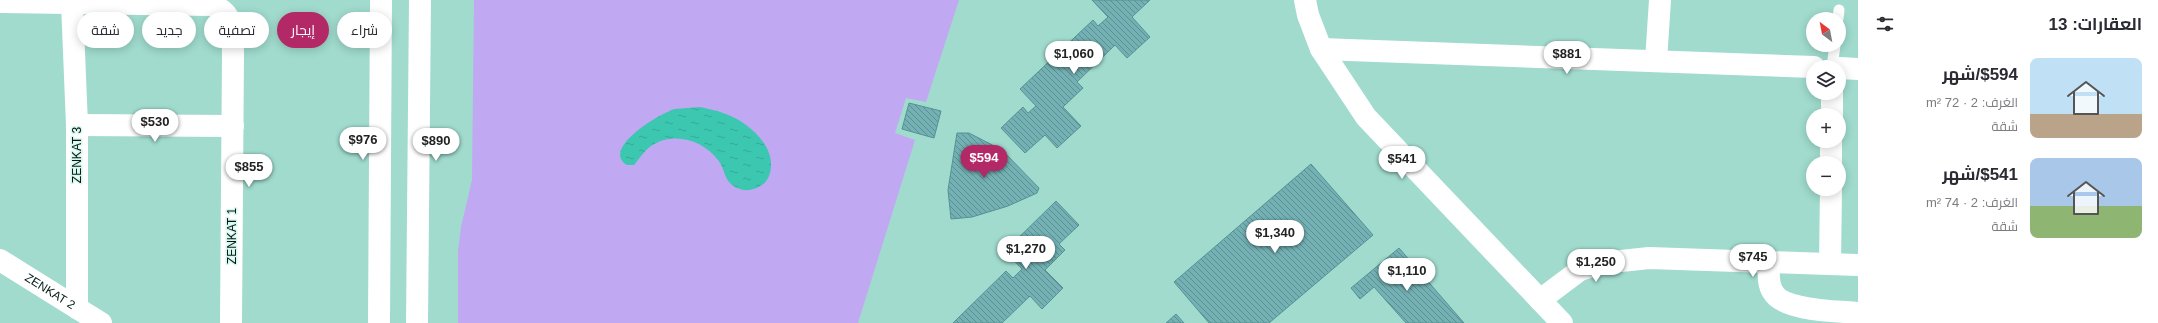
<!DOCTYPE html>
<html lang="ar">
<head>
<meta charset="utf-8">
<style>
  :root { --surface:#fff; --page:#f7f7f7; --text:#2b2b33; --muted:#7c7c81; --accent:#b32866 }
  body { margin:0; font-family:Helvetica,Cairo,sans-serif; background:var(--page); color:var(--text); direction:rtl; height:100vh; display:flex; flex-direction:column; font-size:15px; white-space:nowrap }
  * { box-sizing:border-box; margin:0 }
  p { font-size:13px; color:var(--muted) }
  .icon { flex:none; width:22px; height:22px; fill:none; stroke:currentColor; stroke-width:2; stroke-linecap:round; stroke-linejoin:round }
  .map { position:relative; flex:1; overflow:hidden; direction:ltr }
  .side { display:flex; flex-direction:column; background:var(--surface); width:300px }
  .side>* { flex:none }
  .banner { position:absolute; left:12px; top:12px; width:380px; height:36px; direction:rtl; display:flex; gap:8px }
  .needle { width:26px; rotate:328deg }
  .fabs { position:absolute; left:1806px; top:12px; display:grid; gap:8px }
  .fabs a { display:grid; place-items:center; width:40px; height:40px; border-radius:50%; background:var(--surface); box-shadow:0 2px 10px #0003; font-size:20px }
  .price { position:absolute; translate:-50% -34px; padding:0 9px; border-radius:14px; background:#fff; color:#222; font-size:13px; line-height:26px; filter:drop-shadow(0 1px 2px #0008) }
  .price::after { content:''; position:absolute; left:50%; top:24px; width:12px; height:9px; margin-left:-6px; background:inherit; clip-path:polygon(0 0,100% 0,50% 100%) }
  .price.on { background:var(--accent); color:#fff }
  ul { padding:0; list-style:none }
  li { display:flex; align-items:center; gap:12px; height:100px; padding:0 16px }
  li span { display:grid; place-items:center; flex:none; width:112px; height:80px; border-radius:8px; color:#555 }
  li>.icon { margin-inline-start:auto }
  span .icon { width:48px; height:48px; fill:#fffc; stroke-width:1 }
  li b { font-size:17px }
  h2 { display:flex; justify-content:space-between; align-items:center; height:48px; padding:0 16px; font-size:17px }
  .chip { padding:0 14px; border-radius:18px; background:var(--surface); box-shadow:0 2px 10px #0003; font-size:14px; line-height:36px }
  .chip.on { background:var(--accent); color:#fff }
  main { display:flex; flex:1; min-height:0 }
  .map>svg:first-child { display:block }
  .green { fill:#c0a8f2 }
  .water { fill:url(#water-ripples) }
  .building { fill:url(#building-back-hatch); stroke:#559294 }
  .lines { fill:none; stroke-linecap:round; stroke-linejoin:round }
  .service { stroke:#fff; stroke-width:11 }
  .minor { stroke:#fff; stroke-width:22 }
  .tertiary { stroke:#fff; stroke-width:22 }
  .secondary { stroke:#fff; stroke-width:22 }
  .labels { text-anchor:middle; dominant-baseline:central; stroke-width:3; stroke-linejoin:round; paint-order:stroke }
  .street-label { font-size:12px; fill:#031a15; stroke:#d8f5ee }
</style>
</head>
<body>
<main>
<section class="side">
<h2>العقارات: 13<svg class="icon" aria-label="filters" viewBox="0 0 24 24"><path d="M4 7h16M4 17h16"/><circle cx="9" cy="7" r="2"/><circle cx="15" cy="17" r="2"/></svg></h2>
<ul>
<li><span style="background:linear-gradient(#bfe0f5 70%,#b9a48a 0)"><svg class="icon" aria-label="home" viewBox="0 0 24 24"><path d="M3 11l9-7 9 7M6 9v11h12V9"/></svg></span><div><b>$594/شهر</b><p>الغرف: 2 · 72 m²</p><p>شقة</p></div></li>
<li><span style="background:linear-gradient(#a9c7e8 60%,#8fb573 0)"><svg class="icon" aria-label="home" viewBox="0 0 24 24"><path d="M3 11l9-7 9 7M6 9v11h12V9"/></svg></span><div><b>$541/شهر</b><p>الغرف: 2 · 74 m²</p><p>شقة</p></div></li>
</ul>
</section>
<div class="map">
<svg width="1858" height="323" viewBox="0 0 1858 323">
  <defs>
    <pattern id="water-ripples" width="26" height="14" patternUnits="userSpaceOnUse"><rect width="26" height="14" fill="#3cc7b0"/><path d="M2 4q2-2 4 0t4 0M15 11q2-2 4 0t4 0" fill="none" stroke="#33aa96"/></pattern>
    <pattern id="building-back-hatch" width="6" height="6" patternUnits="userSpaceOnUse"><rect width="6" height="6" fill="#74b1b4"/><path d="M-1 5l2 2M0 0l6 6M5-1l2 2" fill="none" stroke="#5d8f91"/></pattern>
  </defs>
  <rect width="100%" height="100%" fill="#a0dbce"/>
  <path class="green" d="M474 0H959L926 102 906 98 895 133 915 140 858 323H458V251L461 227 472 180Z"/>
  <path class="water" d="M700 107C707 109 716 110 723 113 743 119 771 141 771 164 771 172 769 180 762 185 752 192 740 192 731 184 724 178 724 167 718 160 703 140 673 131 651 146 644 151 639 159 634 165H627C600 149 660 113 675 109 683 108 692 108 700 107Z"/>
  <path class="building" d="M1092 0H1150L1132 17 1150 37 1127 58 1115 45 1077 82 1083 88 1063 107 1081 126 1057 148 1045 135 1025 153 1001 128 1023 107 1028 113 1036 106 1020 89 1093 20 1098 26 1108 17Z
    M909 103 941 111 934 138 902 129Z
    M957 133H969L1002 150 1039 188 1037 193 1008 206 972 217 951 219 948 190Z
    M1311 164 1373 235 1269 323H1209L1174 282Z
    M1056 201 1079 225 1059 244 1065 250 1045 270 1063 288 1042 309 1030 296 1002 323H953L1006 271 1013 278 1022 269 1005 251Z
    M1399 248 1464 323H1406L1374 287 1360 299 1351 288Z
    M1176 314 1184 323H1166Z"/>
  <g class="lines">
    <path class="service" d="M1838 19 1839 10
      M1832 67 1835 45"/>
    <g class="minor">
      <path d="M0 2 211 5C235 12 232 32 233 53L231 323"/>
      <path d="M72 3 77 125V308"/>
      <path d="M1321 49 1814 67"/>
      <path d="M1656 61 1660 0"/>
      <path d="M1839 68 1858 69"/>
      <path d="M1832 115V93"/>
      <path d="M77 125 233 126"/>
      <path d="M1831 163V141"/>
      <path id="s1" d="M0 260 101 323"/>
      <path d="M1769 262C1769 272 1767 283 1773 292 1783 311 1838 311 1858 313"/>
      <path d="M1830 264 1831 189"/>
      <path d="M1540 300 1580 270 1602 263 1649 258 1858 265"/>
    </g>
    <path class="tertiary" d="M1305 0 1308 15 1321 49 1366 117 1562 323"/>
    <path class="secondary" d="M379 323 381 0
      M417 323 420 0"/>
  </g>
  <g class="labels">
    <g class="street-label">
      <text transform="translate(77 155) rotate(-90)">ZENKAT 3</text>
      <text transform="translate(232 236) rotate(-90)">ZENKAT 1</text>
      <text stroke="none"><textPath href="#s1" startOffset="59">ZENKAT 2</textPath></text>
    </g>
  </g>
</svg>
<div class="fabs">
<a><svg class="needle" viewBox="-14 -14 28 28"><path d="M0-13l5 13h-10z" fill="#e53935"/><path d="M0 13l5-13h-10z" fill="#7c7c81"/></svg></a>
<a><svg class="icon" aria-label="layers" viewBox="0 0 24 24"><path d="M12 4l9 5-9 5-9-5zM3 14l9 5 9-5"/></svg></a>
<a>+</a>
<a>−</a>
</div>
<b class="price" style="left:1074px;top:75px">$1,060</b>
<b class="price" style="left:1567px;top:75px">$881</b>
<b class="price" style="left:155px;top:143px">$530</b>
<b class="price" style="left:363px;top:161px">$976</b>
<b class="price" style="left:436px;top:162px">$890</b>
<b class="price on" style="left:984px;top:179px">$594</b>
<b class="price" style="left:1402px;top:180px">$541</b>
<b class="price" style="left:249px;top:188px">$855</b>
<b class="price" style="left:1275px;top:254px">$1,340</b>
<b class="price" style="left:1026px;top:270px">$1,270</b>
<b class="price" style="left:1753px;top:278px">$745</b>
<b class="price" style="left:1596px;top:283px">$1,250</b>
<b class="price" style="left:1407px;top:292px">$1,110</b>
<div class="banner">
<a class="chip">شراء</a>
<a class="chip on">إيجار</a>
<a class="chip">تصفية</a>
<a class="chip">جديد</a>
<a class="chip">شقة</a>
</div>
</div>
</main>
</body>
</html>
